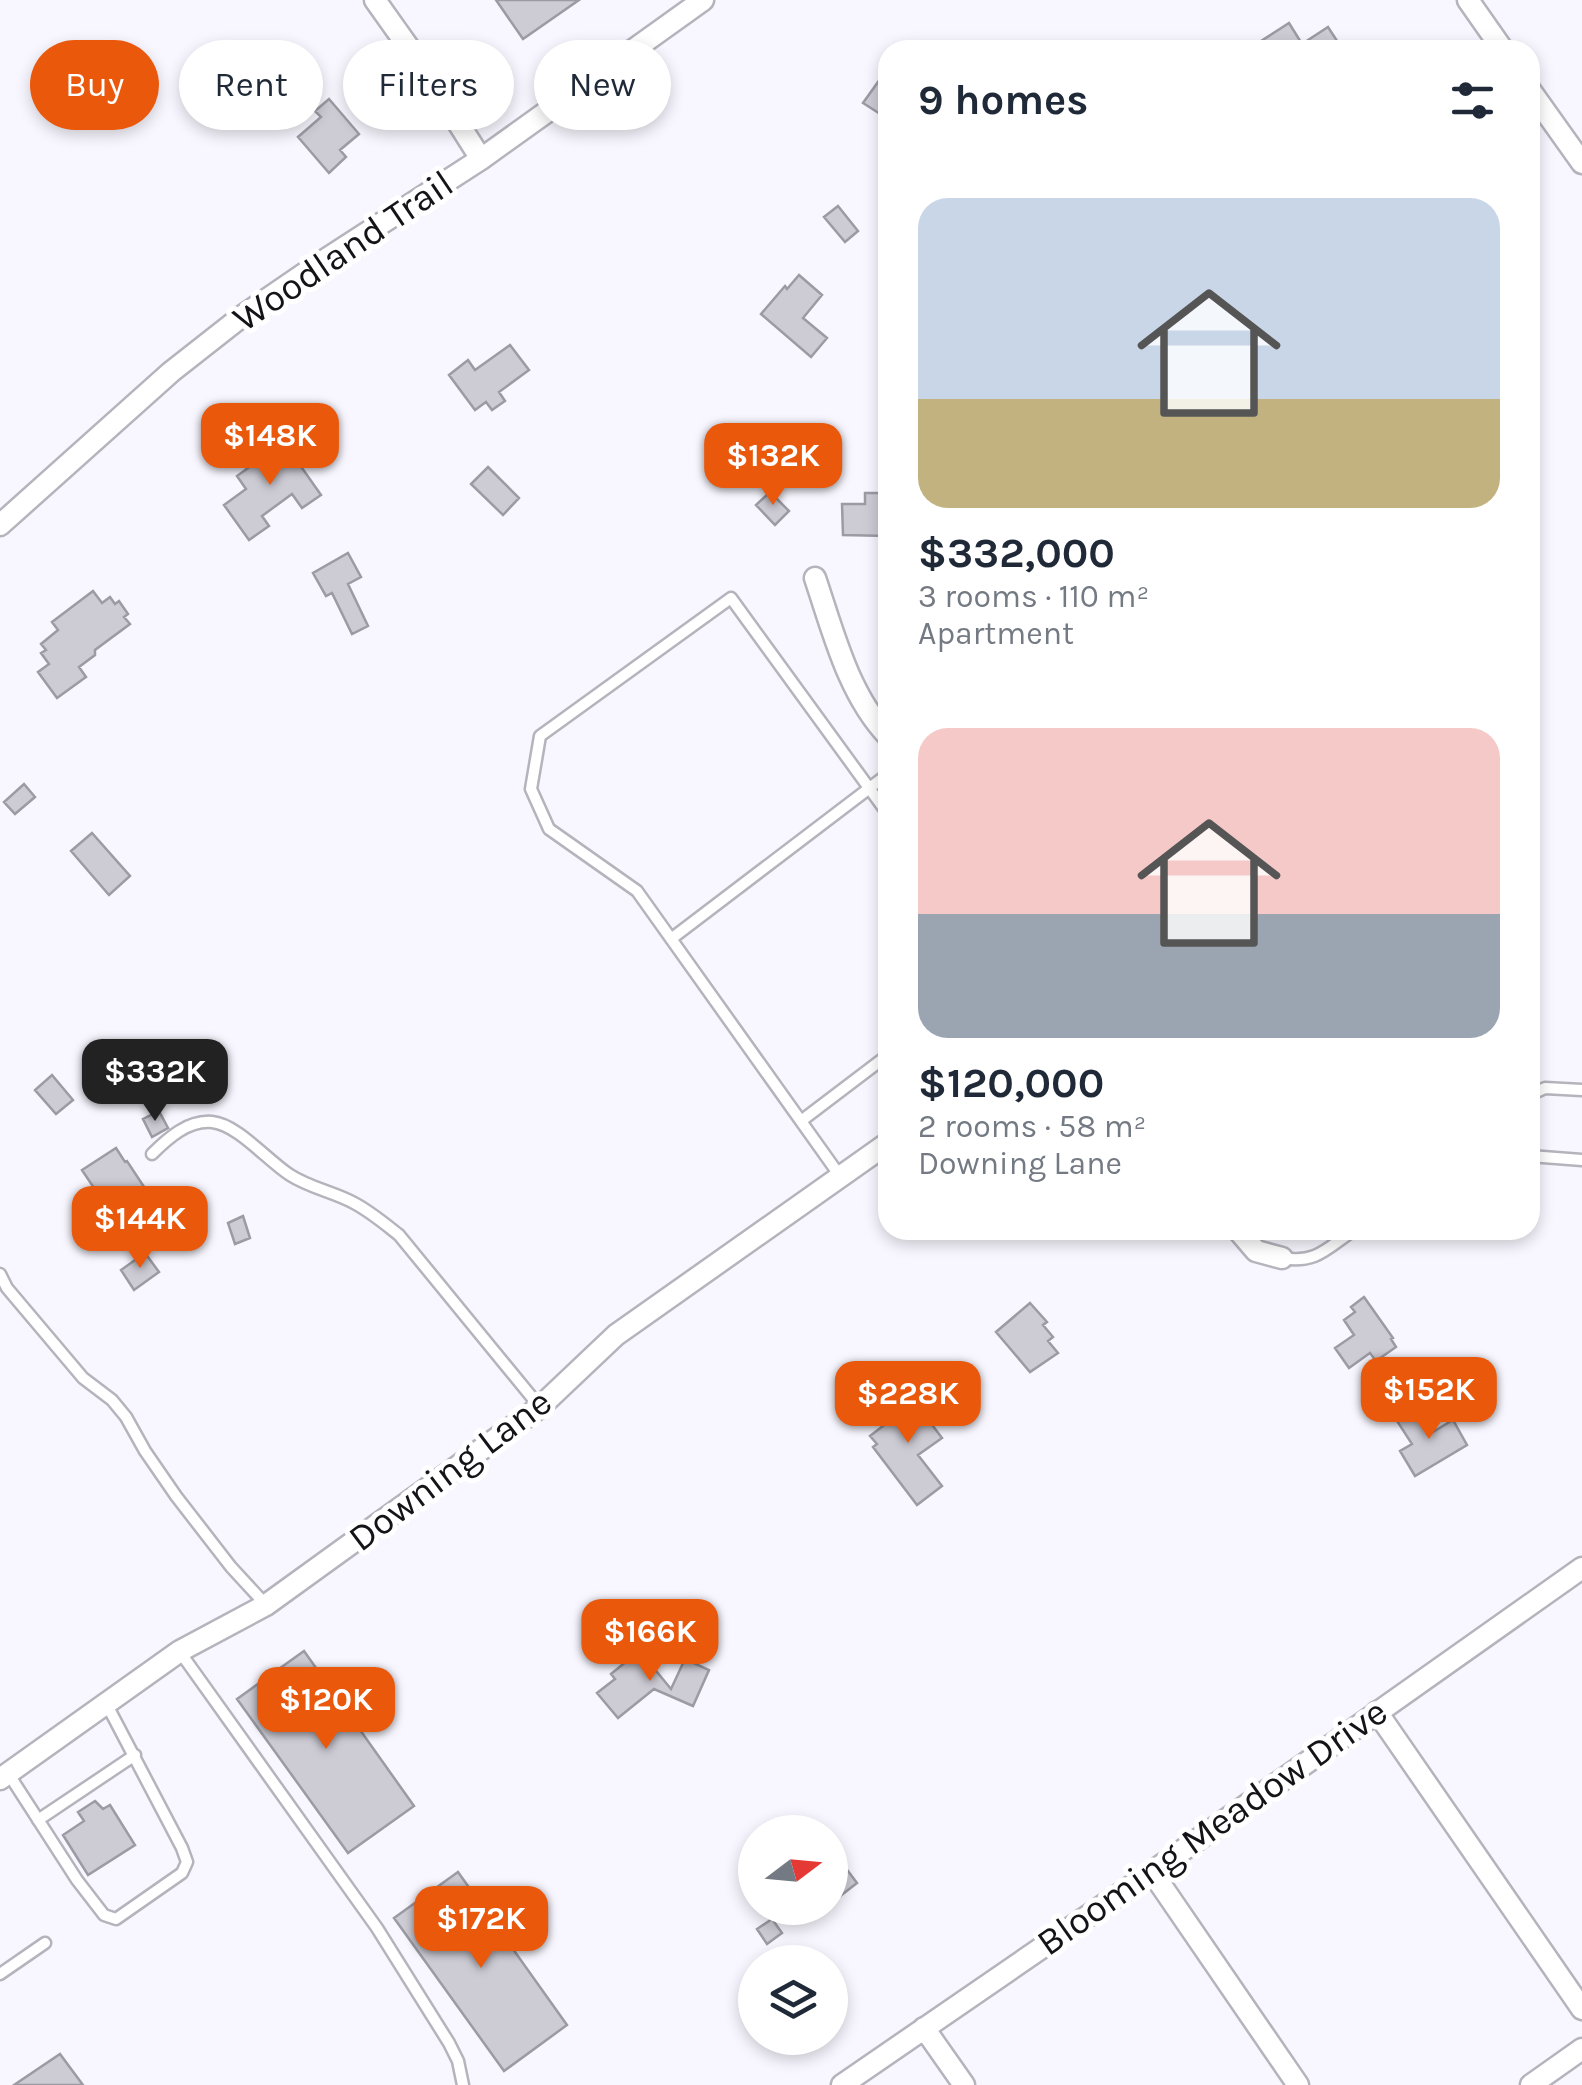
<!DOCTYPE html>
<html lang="en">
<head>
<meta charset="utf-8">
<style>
  :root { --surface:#fff; --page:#f2f2f3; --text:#1f2937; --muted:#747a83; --accent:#ea580c }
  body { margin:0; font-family:Karla,sans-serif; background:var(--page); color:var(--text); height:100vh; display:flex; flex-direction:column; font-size:38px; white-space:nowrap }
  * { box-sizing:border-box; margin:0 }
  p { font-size:32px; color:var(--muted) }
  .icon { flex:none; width:55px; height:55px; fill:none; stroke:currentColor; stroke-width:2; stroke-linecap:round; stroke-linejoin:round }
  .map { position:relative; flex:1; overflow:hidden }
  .sheet { position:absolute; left:878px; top:40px; width:662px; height:1200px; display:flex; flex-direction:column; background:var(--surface); border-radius:30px; box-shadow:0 5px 15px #0003 }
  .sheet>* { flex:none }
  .top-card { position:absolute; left:30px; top:40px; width:698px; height:90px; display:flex; gap:20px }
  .needle { width:65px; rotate:74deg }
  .buttons { position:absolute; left:738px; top:1815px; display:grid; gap:20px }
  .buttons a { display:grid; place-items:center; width:110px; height:110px; border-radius:50%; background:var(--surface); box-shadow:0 5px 15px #0003; font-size:50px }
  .price { position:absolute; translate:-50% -85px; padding:0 22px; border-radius:20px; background:var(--accent); color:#fff; font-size:32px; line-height:65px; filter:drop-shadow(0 2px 5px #0008) }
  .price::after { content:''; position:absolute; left:50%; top:60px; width:30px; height:22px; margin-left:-15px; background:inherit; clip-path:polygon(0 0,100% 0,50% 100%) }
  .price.selected { background:#222; color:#fff }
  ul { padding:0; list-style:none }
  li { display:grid; align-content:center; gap:20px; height:530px; padding:0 40px }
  li span { display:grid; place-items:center; height:310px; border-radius:30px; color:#555 }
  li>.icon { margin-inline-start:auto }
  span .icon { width:180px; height:180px; fill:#fffc; stroke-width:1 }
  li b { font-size:42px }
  h2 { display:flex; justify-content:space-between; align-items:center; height:120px; padding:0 40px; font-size:42px }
  .tag { padding:0 35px; border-radius:45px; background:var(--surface); box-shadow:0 5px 15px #0003; font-size:35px; line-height:90px }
  .tag.selected { background:var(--accent); color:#fff }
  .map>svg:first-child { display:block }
  .building { fill:#cdcbd4; stroke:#9c9aa3; stroke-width:2.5 }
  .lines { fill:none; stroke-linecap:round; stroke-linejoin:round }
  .lane-casing { stroke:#b5b3bc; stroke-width:15 }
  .street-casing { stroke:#b5b3bc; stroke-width:25 }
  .lane { stroke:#fff; stroke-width:10 }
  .street { stroke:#fff; stroke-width:20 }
  .labels { text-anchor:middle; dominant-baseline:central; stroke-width:10; stroke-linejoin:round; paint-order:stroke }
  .street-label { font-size:38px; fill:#141317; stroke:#fff }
</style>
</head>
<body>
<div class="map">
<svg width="1582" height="2085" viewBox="0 0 1582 2085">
  <rect width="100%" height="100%" fill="#f8f6fe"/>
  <path class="building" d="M496 0H579L523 39Z
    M1289 23 1302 44 1328 27 1343 50H1247Z
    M888 68V119L863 103Z
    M329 99 359 134 340 150 346 157 329 173 298 137 321 117 315 111Z
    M838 206 858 231 845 242 824 217Z
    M799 275 822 295 803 318 827 338 811 357 761 314 785 286 787 289Z
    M510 345 529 370 499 392 505 401 492 410 486 402 475 410 449 375 468 360 475 370Z
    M283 441 321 495 302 508 292 494 262 516 269 526 249 540 224 505 246 489 237 476 252 465 250 461 272 446 273 448Z
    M488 467 519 498 503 515 471 484Z
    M770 492 789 511 775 525 756 505Z
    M865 493H888V536L843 535 842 504H865Z
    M348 553 361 577 348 584 368 626 352 634 332 593 326 596 313 573Z
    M93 591 102 603 110 597 115 604 119 601 128 614 124 617 130 624 95 650V655L79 667 86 677 57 698 38 672 49 664 41 653 46 650 41 644 58 630 52 622Z
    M24 784 35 797 15 814 4 802Z
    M92 833 130 876 109 895 71 851Z
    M52 1075 73 1100 56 1114 35 1090Z
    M159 1111 168 1128 152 1137 143 1119Z
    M116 1148 125 1162 127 1161 152 1199 123 1218 110 1198 105 1202 101 1196 100 1197 82 1170Z
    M243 1216 250 1238 235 1244 228 1223Z
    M145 1253 159 1272 134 1290 121 1270Z
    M1364 1297 1393 1338 1391 1339 1396 1347 1376 1361 1370 1353 1349 1368 1335 1348 1354 1335 1344 1320 1355 1312 1351 1307Z
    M1030 1303 1047 1322 1043 1325 1053 1337 1048 1341 1058 1353 1030 1372 996 1332Z
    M905 1389 942 1438 918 1455 942 1486 917 1505 873 1447 877 1444 870 1436 892 1419 882 1407Z
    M1416 1409 1431 1433 1453 1420 1467 1445 1415 1476 1400 1451 1412 1444 1397 1421Z
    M304 1651 414 1806 348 1853 237 1699Z
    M643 1655 671 1689 685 1659 709 1670 693 1706 654 1689 618 1718 597 1693 615 1679 611 1674 633 1656 636 1661Z
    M95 1801 103 1809 110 1805 135 1845 88 1875 63 1835 84 1821 78 1812Z
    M848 1871 857 1883 830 1904V1886Z
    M458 1872 567 2025 504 2071 394 1918Z
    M772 1919 782 1933 767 1944 757 1929Z
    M60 2054 83 2085H14Z"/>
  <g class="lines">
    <defs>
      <path id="lane" d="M671 939 888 774
        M1530 1095 1545 1088 1582 1090
        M801 1121 888 1055
        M152 1154C168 1138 188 1120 212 1122 237 1124 268 1161 290 1175 310 1188 334 1192 354 1203 371 1212 385 1224 399 1235L539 1406
        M1530 1156 1582 1160
        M840 1176 637 891 549 829 531 789 540 736 731 598 888 814
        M1282 1258C1317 1264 1327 1248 1354 1230
        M0 1274 7 1288 83 1378 112 1400 126 1417 145 1451 176 1496 231 1567 266 1605
        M180 1652 377 1928 449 2043 458 2061 463 2085
        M8 1773 77 1880 104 1915 116 1919 182 1873 187 1862 182 1848 106 1703
        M38 1820 135 1755
        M0 1974 45 1943"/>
      <path id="street" d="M375 0 424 69 481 159
        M1468 0 1503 50
        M1530 90 1582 163
        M0 525 171 372 241 317 314 267 481 159 703 0
        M815 578C833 631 848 694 888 736
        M1238 1230 1256 1251 1282 1258
        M1377 1712 1582 2009
        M0 1779 180 1651 266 1605 540 1407 616 1335 888 1143
        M1152 1872 1298 2085
        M924 2028 964 2085
        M842 2085 1152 1872 1582 1568
        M1531 2085 1582 2049"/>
    </defs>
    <use href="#lane" class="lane-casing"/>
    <use href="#street" class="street-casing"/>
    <use href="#lane" class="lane"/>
    <use href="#street" class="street"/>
  </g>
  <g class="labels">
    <g class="street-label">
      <text transform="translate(343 251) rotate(-34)">Woodland Trail</text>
      <text transform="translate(450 1470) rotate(-37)">Downing Lane</text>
      <text transform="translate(1212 1827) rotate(-35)">Blooming Meadow Drive</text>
    </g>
  </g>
</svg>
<div class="buttons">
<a><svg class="needle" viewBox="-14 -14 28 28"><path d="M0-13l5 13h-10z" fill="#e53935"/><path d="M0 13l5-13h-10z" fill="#747a83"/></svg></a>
<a><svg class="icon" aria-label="layers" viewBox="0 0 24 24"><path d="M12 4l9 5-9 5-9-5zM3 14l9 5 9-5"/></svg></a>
</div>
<b class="price" style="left:270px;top:488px">$148K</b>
<b class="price" style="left:773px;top:508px">$132K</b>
<b class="price selected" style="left:155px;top:1124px">$332K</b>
<b class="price" style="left:140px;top:1271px">$144K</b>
<b class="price" style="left:1429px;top:1442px">$152K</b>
<b class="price" style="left:908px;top:1446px">$228K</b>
<b class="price" style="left:650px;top:1684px">$166K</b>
<b class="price" style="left:326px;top:1752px">$120K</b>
<b class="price" style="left:481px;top:1971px">$172K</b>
<div class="top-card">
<a class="tag selected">Buy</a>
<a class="tag">Rent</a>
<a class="tag">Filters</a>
<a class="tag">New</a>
</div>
<section class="sheet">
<h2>9 homes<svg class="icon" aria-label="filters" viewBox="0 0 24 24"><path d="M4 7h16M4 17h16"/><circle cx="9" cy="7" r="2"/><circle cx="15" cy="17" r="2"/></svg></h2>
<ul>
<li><span style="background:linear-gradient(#c9d6e8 65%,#c2b280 0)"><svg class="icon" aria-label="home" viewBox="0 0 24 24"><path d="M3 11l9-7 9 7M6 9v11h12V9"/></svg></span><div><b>$332,000</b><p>3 rooms · 110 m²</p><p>Apartment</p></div></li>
<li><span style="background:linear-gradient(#f6c9c9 60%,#9aa5b1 0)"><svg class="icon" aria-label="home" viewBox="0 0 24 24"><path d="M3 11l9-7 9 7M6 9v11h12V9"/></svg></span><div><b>$120,000</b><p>2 rooms · 58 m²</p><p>Downing Lane</p></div></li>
</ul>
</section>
</div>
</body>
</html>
